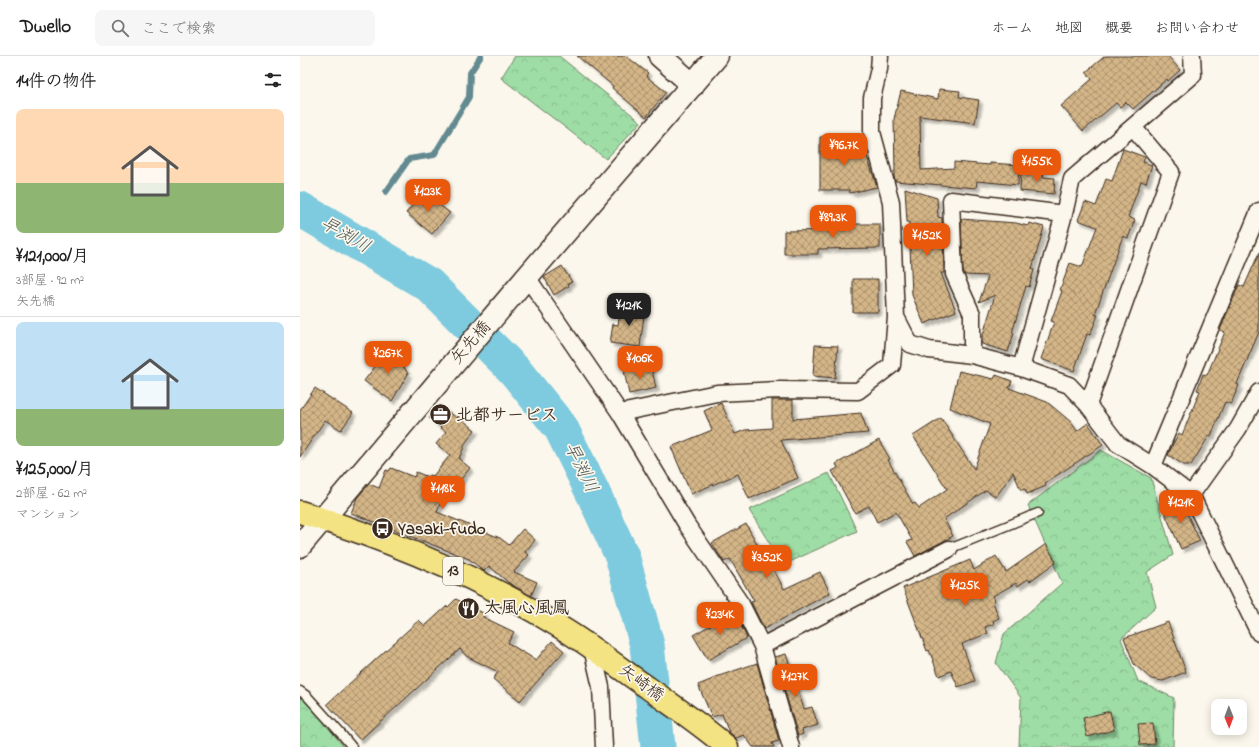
<!DOCTYPE html>
<html lang="ja">
<head>
<meta charset="utf-8">
<style>
  :root { --surface:#fff; --page:#f6f6f6; --text:#222; --muted:#767676; --line:#e0e0e0; --accent:#ea580c }
  body { margin:0; font-family:"Indie Flower","Klee One",sans-serif; background:var(--page); color:var(--text); height:100vh; display:flex; flex-direction:column; font-size:15px; white-space:nowrap }
  * { box-sizing:border-box; margin:0 }
  p { font-size:13px; color:var(--muted) }
  .icon { flex:none; width:22px; height:22px; fill:none; stroke:currentColor; stroke-width:2; stroke-linecap:round; stroke-linejoin:round }
  .map { position:relative; flex:1; overflow:hidden }
  .details { display:flex; flex-direction:column; background:var(--surface); width:300px }
  .details>* { flex:none }
  .needle { width:26px; rotate:179deg }
  .fabs { position:absolute; left:911px; top:643px; display:grid; gap:8px }
  .fabs a { display:grid; place-items:center; width:36px; height:36px; border-radius:8px; background:var(--surface); box-shadow:0 2px 10px #0003; font-size:20px }
  .price { position:absolute; translate:-50% -34px; padding:0 9px; border-radius:8px; background:var(--accent); color:#fff; font-size:13px; line-height:26px; filter:drop-shadow(0 1px 2px #0008) }
  .price::after { content:''; position:absolute; left:50%; top:24px; width:12px; height:9px; margin-left:-6px; background:inherit; clip-path:polygon(0 0,100% 0,50% 100%) }
  .price.active { background:#222; color:#fff }
  ul { padding:0; list-style:none }
  li { display:grid; align-content:center; gap:8px; height:212px; padding:0 16px }
  li+li { border-top:1px solid var(--line) }
  li span { display:grid; place-items:center; height:124px; border-radius:8px; color:#555 }
  li>.icon { margin-inline-start:auto }
  span .icon { width:72px; height:72px; fill:#fffc; stroke-width:1 }
  li b { font-size:17px }
  h2 { display:flex; justify-content:space-between; align-items:center; height:48px; padding:0 16px; font-size:17px }
  header { display:flex; align-items:center; gap:24px; box-sizing:border-box; height:56px; padding:0 20px; background:var(--surface); border-bottom:1px solid var(--line) }
  header strong { font-size:19px }
  nav { display:flex; gap:22px; margin-inline-start:auto; font-size:14px }
  .search { width:280px; height:36px; background:var(--page); display:flex; align-items:center; gap:10px; box-sizing:border-box; padding:0 14px; border-radius:8px; color:var(--muted); font-size:15px }
  main { display:flex; flex:1; min-height:0 }
  .map>svg:first-child { display:block }
  .forest { fill:url(#forest-crowns); stroke:#6c8462 }
  .lines { fill:none; stroke-linecap:round; stroke-linejoin:round }
  .stream { stroke:#638a91; stroke-width:6 }
  .river { stroke:#7ecade; stroke-width:35 }
  .building { fill:url(#building-cross-hatch); stroke:#3b2a1e; filter:url(#shadow) }
  .lane-casing { stroke:#3b2a1e; stroke-width:11 }
  .street-casing { stroke:#3b2a1e; stroke-width:19 }
  .secondary-casing { stroke:#3b2a1e; stroke-width:25 }
  .primary-casing { stroke:#3b2a1e; stroke-width:25 }
  .lane { stroke:#fbf7ec; stroke-width:8 }
  .street { stroke:#fbf7ec; stroke-width:16 }
  .secondary { stroke:#fbf7ec; stroke-width:22 }
  .primary { stroke:#f4e382; stroke-width:22 }
  .labels { text-anchor:middle; dominant-baseline:central; stroke-width:3.5; stroke-linejoin:round; paint-order:stroke }
  .shield { fill:#fbf7ec; stroke:#75685c; stroke-width:1 }
  .shield-label { font-size:16px; font-weight:bold; fill:#3b2a1e }
  .street-label { font-size:17px; fill:#3b2a1e; stroke:#fbf7ec }
  .poi-label { font-size:17px; font-weight:bold; fill:#3b2a1e; stroke:#fbf7ec; text-anchor:start }
  .water-label { font-size:18px; font-style:italic; fill:#4f5a58; stroke:#fbf7ec }
</style>
</head>
<body>
<header>
<strong>Dwello</strong>
<div class="search"><svg class="icon" aria-label="search" viewBox="0 0 24 24"><circle cx="10" cy="10" r="6"/><path d="M15 15l6 6"/></svg>ここで検索</div>
<nav><a>ホーム</a><a>地図</a><a>概要</a><a>お問い合わせ</a></nav>
</header>
<main>
<section class="details">
<h2>14件の物件<svg class="icon" aria-label="filters" viewBox="0 0 24 24"><path d="M4 7h16M4 17h16"/><circle cx="9" cy="7" r="2"/><circle cx="15" cy="17" r="2"/></svg></h2>
<ul>
<li><span style="background:linear-gradient(#ffd9b3 60%,#8fb573 0)"><svg class="icon" aria-label="home" viewBox="0 0 24 24"><path d="M3 11l9-7 9 7M6 9v11h12V9"/></svg></span><div><b>¥121,000/月</b><p>3部屋 · 92 m²</p><p>矢先橋</p></div></li>
<li><span style="background:linear-gradient(#bfe0f5 70%,#8fb573 0)"><svg class="icon" aria-label="home" viewBox="0 0 24 24"><path d="M3 11l9-7 9 7M6 9v11h12V9"/></svg></span><div><b>¥125,000/月</b><p>2部屋 · 62 m²</p><p>マンション</p></div></li>
</ul>
</section>
<div class="map">
<svg width="959" height="691" viewBox="0 0 959 691">
  <defs>
    <pattern id="forest-crowns" width="20" height="18" patternUnits="userSpaceOnUse"><rect width="20" height="18" fill="#9edda6"/><path d="M2 6a3 3 0 1 1 6 0M12 15a3 3 0 1 1 6 0" fill="none" stroke="#89be8e"/></pattern>
    <pattern id="building-cross-hatch" width="8" height="8" patternUnits="userSpaceOnUse"><rect width="8" height="8" fill="#d3b587"/><path d="M0 0l8 8M0 8l8-8" fill="none" stroke="#ac936e"/></pattern>
    <filter id="shadow"><feDropShadow dx="3.5" dy="3.5" stdDeviation="1" flood-color="#0004"/></filter>
  </defs>
  <rect width="100%" height="100%" fill="#fbf7ec"/>
  <filter id="ink" filterUnits="userSpaceOnUse"><feTurbulence type="fractalNoise" baseFrequency=".025" numOctaves="2"/><feDisplacementMap in="SourceGraphic" scale="8" xChannelSelector="R" yChannelSelector="G"/><feConvolveMatrix kernelMatrix="1 2 1 2 8 2 1 2 1" color-interpolation-filters="sRGB"/></filter>
  <g filter="url(#ink)">
    <path class="forest" d="M215 0H259L341 66 306 103 201 22Z
      M801 394 851 422 873 499 847 516 856 551 821 583 838 625 874 642 873 691H719L721 642 696 607 704 578 762 527 728 449Z
      M529 417 557 475 483 509 449 454Z
      M0 641 5 643 44 691H0Z"/>
    <g class="lines">
      <path class="stream" d="M86 136 109 103 134 99 169 41 170 17 181 0"/>
      <path class="river" d="M0 153 129 229 215 315 261 372 293 437 322 500 347 589 358 691"/>
    </g>
    <path class="building" d="M277 0H326L348 17 346 20 366 36 346 61 312 32 313 30Z
      M805 0H868L880 14 868 25 867 23 833 53 826 46 820 51 816 47 783 75 761 50 792 23 786 16Z
      M639 33 660 35 659 41 679 44 675 67 620 60 621 114 654 112V106L690 109V107L719 109 718 129 677 125 676 132 595 125 594 120V115H595L594 63 601 35 638 43Z
      M520 81H543V98L564 91 577 131 550 137 549 134H520Z
      M823 93 845 101 843 106 852 109 846 127 841 125 828 161 835 164 828 182 823 180 795 258 798 259 790 279 787 278 774 315 741 303 754 266 751 265 762 235 760 234 770 207 782 211 797 171 778 164 785 146 796 150 806 123 812 125Z
      M721 115 744 116 743 121 755 122 754 138 720 135Z
      M605 132 637 142 638 161 642 162 644 217H641L656 255 624 268 612 239 609 166H607Z
      M123 136 150 157 132 178 106 157Z
      M661 163 716 167 728 170 729 167 744 171 732 213 734 214 729 231 726 230 712 277H714L708 296 682 288V282L695 239 679 246 688 220 665 219 663 216Z
      M543 168H580V192L518 193V198H484V175L543 174Z
      M959 197V276L937 328 939 329 931 348 925 346 911 380H909L891 409H884L868 399 873 388 879 377 882 379 900 335 897 334 903 318 907 319 925 276 920 274 939 229 944 231Z
      M262 210 272 226 268 228 269 230 254 239 244 221Z
      M553 223H578V256H553Z
      M321 249 345 252 340 291 310 287 313 268 318 269Z
      M515 289 538 290 535 322 513 320Z
      M89 292 97 299 108 318 92 345 64 325Z
      M351 309 356 332 329 338 324 315Z
      M659 315 694 323 696 319 712 325 709 332 747 346 771 366 777 375 788 367 803 389 745 427 746 430 727 438 725 433 721 434 713 416 696 441 686 434 644 463 653 480 615 500 607 486 612 484 596 456 577 466 569 450 555 457 532 415 538 412 536 408 579 384 590 403 588 404 613 448 615 447 619 452 647 433 613 380 641 362 674 413 690 368 650 352Z
      M15 332 53 357 41 374 25 364 0 401V354Z
      M472 344H493V363L561 357 568 377 481 384 498 422 449 443 438 418 391 438 371 391 412 374 404 355 421 347 435 378 445 374 472 372Z
      M140 349 157 362 158 360 175 374 166 386 159 403 170 412 158 427 151 422 137 456 200 482 209 489 223 473 235 484 225 496 229 499 214 516 237 526 231 540 209 527 189 510 184 515 169 503 51 457 57 442 69 428 79 432 86 414 89 415 91 412 114 421 116 416 128 421 129 419 133 420 150 399 136 388 146 376 129 362Z
      M880 443 900 485 881 493 862 451Z
      M446 468 468 508 470 507 484 533 520 516 530 537 464 573 451 546 454 545 430 503 424 506 412 487Z
      M746 488 756 506 730 525 728 523 718 530 716 527 693 540 695 545 693 546 699 562 693 565 694 568 685 571 688 577 662 588 675 625 658 631 651 615 639 620 629 594 627 595 603 532 670 504 674 514 696 500 706 516Z
      M156 543 185 558 183 561 214 576 208 587 236 604 252 585 264 595 220 645 193 623 198 616 166 600 160 593 60 684 27 648 119 564 125 570 147 550 148 551Z
      M434 556 447 582 408 604 393 579Z
      M868 566 886 616 863 625 851 623 834 608 824 582Z
      M486 598 504 653 512 651 518 669 502 674 503 678 498 680 475 601Z
      M457 607 479 685 472 687 474 691H453L444 679 436 682 429 676 422 658 412 661 398 629 413 623V622Z
      M810 655 814 674 787 681 783 662Z
      M853 667 855 688 840 689 838 668Z"/>
    <g class="lines">
      <defs>
        <path id="lane" d="M649 493 738 457
          M0 635 7 640 43 680 52 691"/>
        <path id="street" d="M227 221 320 357 387 469 441 548 462 590 491 691
          M596 261 610 288 629 294 672 299 721 312 769 329 788 349 818 388 853 410 891 439
          M672 299V258L654 218 651 144 764 158
          M721 312 764 158 772 123 893 19 892 0
          M959 336 938 373 891 439 959 577
          M788 349 871 116 833 71
          M320 357 417 337 479 334 558 335 592 309 596 261 591 146 572 76V42L579 13 580 0
          M853 410 959 155
          M462 590 649 493
          M292 592 301 631 304 691"/>
        <path id="secondary" d="M360 0 393 29
          M0 490 227 221 417 0"/>
        <path id="primary" d="M0 456C89 484 180 521 260 571 290 589 318 611 347 631 373 650 402 669 427 691"/>
      </defs>
      <use href="#lane" class="lane-casing"/>
      <use href="#street" class="street-casing"/>
      <use href="#secondary" class="secondary-casing"/>
      <use href="#primary" class="primary-casing"/>
      <use href="#lane" class="lane"/>
      <use href="#street" class="street"/>
      <use href="#secondary" class="secondary"/>
      <use href="#primary" class="primary"/>
    </g>
  </g>
  <defs>
    <symbol id="office-disc" viewBox="-11 -11 22 22"><circle r="9.5" fill="#3b2a1e" stroke="#fbf7ec"/><path d="M-6-3h4V-5.5h4V-3h4V5H-6ZM-1-4.5V-3h2v-1.5ZM-6 0V1H6V0Z" fill="#fff"/></symbol>
    <symbol id="bus-disc" viewBox="-11 -11 22 22"><circle r="9.5" fill="#3b2a1e" stroke="#fbf7ec"/><path d="M-5-6H5V4H4V6H2V4H-2V6H-4V4H-5ZM-3.5-4V0h7V-4ZM-3.5 1.2v1.5H-2V1.2ZM2 1.2v1.5H3.5V1.2Z" fill="#fff"/></symbol>
    <symbol id="restaurant-disc" viewBox="-11 -11 22 22"><circle r="9.5" fill="#3b2a1e" stroke="#fbf7ec"/><path d="M-5-6h1v4h1v-4h1v4h1v-4h1v5L-1.5 .5V6h-2V.5L-5-1ZM5-6V6H3V1.5H1.5Q1.5-4 5-6Z" fill="#fff"/></symbol>
  </defs>
  <g fill-rule="evenodd">
    <use href="#office-disc" x="128" y="346" width="25" height="25"/>
    <use href="#bus-disc" x="70" y="460" width="25" height="25"/>
    <use href="#restaurant-disc" x="156" y="540" width="25" height="25"/>
  </g>
  <g class="labels">
    <rect class="shield" x="143" y="501" width="20" height="28" rx="3"/>
    <g class="shield-label">
      <text x="153" y="515">13</text>
    </g>
    <g class="street-label">
      <text transform="translate(171 287) rotate(-49)">矢先橋</text>
      <text transform="translate(341 627) rotate(36)">矢崎橋</text>
    </g>
    <g class="poi-label">
      <text x="156" y="359">北都サービス</text>
      <text x="98" y="473">Yasaki-fudo</text>
      <text x="184" y="552">太風心風鳳</text>
    </g>
    <g class="water-label">
      <text transform="translate(45 180) rotate(30)">早渕川</text>
      <text transform="translate(280 412) rotate(64)">早渕川</text>
    </g>
  </g>
</svg>
<div class="fabs">
<a><svg class="needle" viewBox="-14 -14 28 28"><path d="M0-13l5 13h-10z" fill="#e53935"/><path d="M0 13l5-13h-10z" fill="#767676"/></svg></a>
</div>
<b class="price" style="left:544px;top:111px">¥96.7K</b>
<b class="price" style="left:737px;top:127px">¥155K</b>
<b class="price" style="left:128px;top:157px">¥123K</b>
<b class="price" style="left:533px;top:183px">¥89.3K</b>
<b class="price" style="left:627px;top:201px">¥152K</b>
<b class="price active" style="left:329px;top:271px">¥121K</b>
<b class="price" style="left:88px;top:319px">¥267K</b>
<b class="price" style="left:340px;top:324px">¥106K</b>
<b class="price" style="left:143px;top:454px">¥118K</b>
<b class="price" style="left:881px;top:468px">¥121K</b>
<b class="price" style="left:467px;top:523px">¥352K</b>
<b class="price" style="left:665px;top:551px">¥125K</b>
<b class="price" style="left:420px;top:580px">¥234K</b>
<b class="price" style="left:495px;top:642px">¥127K</b>
</div>
</main>
</body>
</html>
